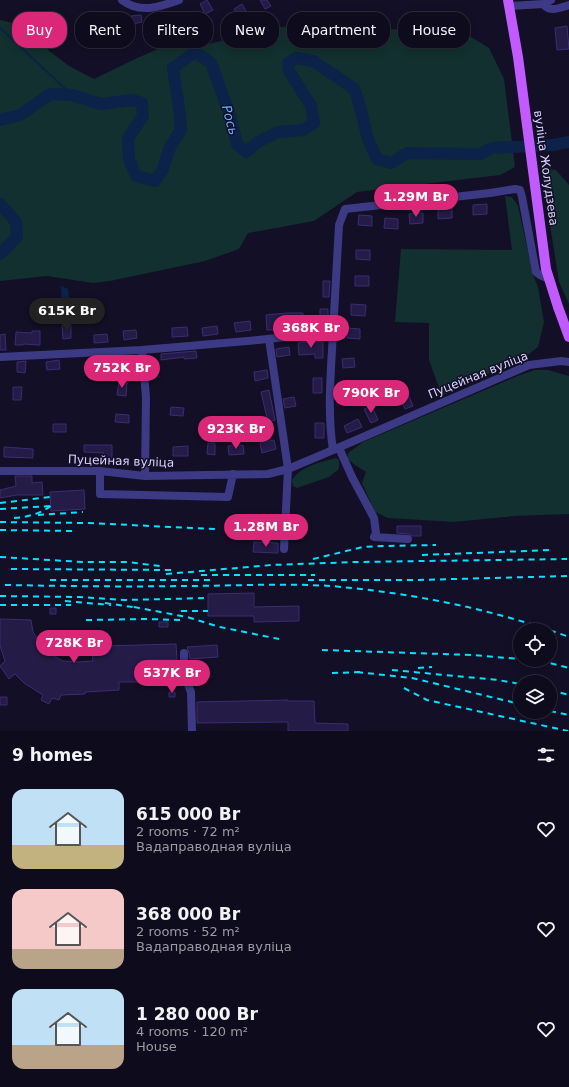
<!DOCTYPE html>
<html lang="en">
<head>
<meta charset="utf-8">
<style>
  :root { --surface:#0e0b1c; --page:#171425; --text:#f1f3f6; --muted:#9b9ba3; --line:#2e2b3b; --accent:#db2777 }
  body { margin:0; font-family:"DejaVu Sans",sans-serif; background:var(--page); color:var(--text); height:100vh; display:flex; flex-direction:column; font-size:15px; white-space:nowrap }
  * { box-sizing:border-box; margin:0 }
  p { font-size:13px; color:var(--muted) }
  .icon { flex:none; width:22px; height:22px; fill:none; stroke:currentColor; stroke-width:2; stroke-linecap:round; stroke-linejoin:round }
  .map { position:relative; height:731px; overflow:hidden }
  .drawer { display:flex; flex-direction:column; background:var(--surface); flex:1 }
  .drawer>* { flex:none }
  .guide { position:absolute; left:12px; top:12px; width:545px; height:36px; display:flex; gap:8px }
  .buttons { position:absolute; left:513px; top:623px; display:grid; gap:8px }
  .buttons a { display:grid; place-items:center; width:44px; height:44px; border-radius:50%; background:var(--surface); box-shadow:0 2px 10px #0003,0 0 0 1px var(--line); font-size:20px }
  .price { position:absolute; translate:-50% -34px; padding:0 9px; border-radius:14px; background:var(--accent); color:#fff; font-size:13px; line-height:26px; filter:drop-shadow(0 1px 2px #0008) }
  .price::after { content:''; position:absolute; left:50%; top:24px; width:12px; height:9px; margin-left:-6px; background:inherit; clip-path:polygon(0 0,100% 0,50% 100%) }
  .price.current { background:#222; color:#fff }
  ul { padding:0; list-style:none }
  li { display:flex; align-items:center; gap:12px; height:100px; padding:0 12px }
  li span { display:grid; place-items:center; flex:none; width:112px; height:80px; border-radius:12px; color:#555 }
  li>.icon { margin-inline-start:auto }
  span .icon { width:48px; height:48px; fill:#fffc; stroke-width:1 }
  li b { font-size:17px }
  h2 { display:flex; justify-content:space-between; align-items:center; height:48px; padding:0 12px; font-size:17px }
  .chip { padding:0 14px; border-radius:16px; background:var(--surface); box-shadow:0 2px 10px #0003,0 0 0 1px var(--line); font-size:14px; line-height:36px }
  .chip.current { background:var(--accent); color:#fff }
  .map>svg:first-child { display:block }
  .green { fill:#12302f }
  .water { fill:#0c2248 }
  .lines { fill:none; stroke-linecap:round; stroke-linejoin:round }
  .stream { stroke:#0c2248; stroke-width:2 }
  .river { stroke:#0c2248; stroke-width:12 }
  .building { fill:#241b47; stroke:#3b2d73 }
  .minor { stroke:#3d3a85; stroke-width:8 }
  .major { stroke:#c25bff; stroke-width:10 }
  .rail { stroke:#00e5ff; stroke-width:2; stroke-dasharray:6 5; stroke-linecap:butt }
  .labels { text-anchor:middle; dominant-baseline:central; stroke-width:3; stroke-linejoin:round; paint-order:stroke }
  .street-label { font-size:12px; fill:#d9d4ff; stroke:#130f26 }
  .water-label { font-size:13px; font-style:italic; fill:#62b6ff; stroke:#130f26 }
</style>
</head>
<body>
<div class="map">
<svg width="569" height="731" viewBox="0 0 569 731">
  <rect width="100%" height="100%" fill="#130f26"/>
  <path class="green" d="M0 20 13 23 69 66 94 79 133 60 169 44H208L279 27 338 25 468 35 489 48 504 79 515 167 500 175 357 192 314 221 248 233 239 249 205 261 110 281 93 283 47 276 0 281Z
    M547 169 556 170 569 185V304L559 282 542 173Z
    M505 196 512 197 518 206 533 275 538 287 544 322 538 347 523 359 482 376 442 396 429 360V323L395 322 401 249 512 250Z
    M535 370H548L569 376V514L514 516 454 522 388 518 375 512 362 483 366 472 355 465 348 459V453L363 442 520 375Z
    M336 458 339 460V469L329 477 297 488 293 486 292 480C301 466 321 462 336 458Z"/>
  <path class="water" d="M61 286 68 289 69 297 76 299 78 306 62 307Z"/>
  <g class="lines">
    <path class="stream" d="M0 28 72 95"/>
    <path class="river" d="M0 120 20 115 50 94 72 95 101 104 132 100 142 103 143 116 128 138 129 159 136 176 155 181 162 171 170 147 181 130 180 116 173 68 195 52 211 63 229 112 237 144 246 152 258 142 278 132 303 130 314 123 311 106 289 71 288 63 296 58 313 61 340 79 354 89 358 99 368 139 377 159 391 163 407 153 480 154 492 148 553 145 569 142
      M0 204 16 222 17 237 0 254"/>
  </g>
  <path class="building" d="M207 0 213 10 205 14 200 4Z
    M260 0H267L271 6 265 9Z
    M242 4 247 13 239 18 234 9Z
    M141 15 142 22 133 24 131 16Z
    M65 26 66 34 54 36 53 28Z
    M567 26 569 49 557 50 555 28Z
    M121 28 124 41 115 43 113 30Z
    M487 204V214L473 215V205Z
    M452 208V218L438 219V209Z
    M423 213V223L410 224 409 214Z
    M359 215 372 216V226L358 225Z
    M385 218 398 219V229L384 228Z
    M356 250H370V260L356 259Z
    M355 276H369V286H355Z
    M323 281H330L329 297H323Z
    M351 304 366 305 365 316 351 315Z
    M320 309H328V325H320Z
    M287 313H303L304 329 267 330 266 315Z
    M250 321 251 330 236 332 234 323Z
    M62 325H71V338L63 339Z
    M217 326 218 334 203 336 202 328Z
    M187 327 188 336 172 337V328Z
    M347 328 360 329V339L347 338Z
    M136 330 137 338 124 340 123 331Z
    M32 331H40V345L23 344V345H15L16 332 32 333Z
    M5 334 6 350H0V335Z
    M107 334 108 342 94 343V335Z
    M304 342H323V358H315V354L299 355 298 343Z
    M289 347 290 355 277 357 276 349Z
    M196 351 197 358 184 359V357L161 360V354Z
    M122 357V366H109V358Z
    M354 358 355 367 343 368 342 359Z
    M59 360 60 369 47 370 46 362Z
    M26 361 25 373 17 372V362Z
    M267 370 268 378 255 381 254 372Z
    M313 378H322V393H313Z
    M119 382 127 383 126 396 117 395Z
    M13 387H22L21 400H13Z
    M269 390 275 420 268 422 261 392Z
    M407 391 413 406 405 409 399 395Z
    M294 397 296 406 285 408 283 399Z
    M372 406 378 420 371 423 364 409Z
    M171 407 184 408 183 416 170 415Z
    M116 414 129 415V423L115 422Z
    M358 419 362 427 347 433 344 426Z
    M315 423H324V438H315Z
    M53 424H66V432H53Z
    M274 440 276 449 262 453 260 443Z
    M208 443H215V455L207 454Z
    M84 445H112V459L103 458 104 453 84 452Z
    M243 445 244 454 229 455 228 446Z
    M188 446V456H173V447Z
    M4 447 33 449V458L4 457Z
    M15 476H32V483L42 482 43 495H17L0 498V490L16 486Z
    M84 490 85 509 51 511 50 492Z
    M397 526H421V536H413L409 534 397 533Z
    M254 542 278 543V553L253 552Z
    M254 593V607L299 606V621L254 622V616H208V594Z
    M50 608H56V614H50Z
    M0 619 31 620 33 632 40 644 48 653 63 661 78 662 93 661 92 652 95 649V638H101V646L176 644 177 660H147L148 682H119V690L85 692V694L61 695 59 700 52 698 49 704 41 700 43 695 24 683 15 674 9 679 0 666 5 661 0 646Z
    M159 622H168V627H159Z
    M217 645 218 657 190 659 189 653 187 647Z
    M169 692H175V697H169Z
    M0 697H7V705H0Z
    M288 700V701H314L315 723 348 724V731H288V722L197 723V702Z"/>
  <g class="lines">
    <path class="minor" d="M122 0C140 14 159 7 179 0
      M543 4C551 13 559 8 569 5
      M510 6 543 4 551 0
      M333 332 339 225 345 209 490 193 515 189 520 190 522 197 536 272 540 275 549 279
      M269 339 288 469 284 549
      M0 357 142 350
      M339 448 352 477 374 518 376 533 374 537 408 539
      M0 471H100L145 476 268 474 288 469 333 450 529 365 561 361 569 362
      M100 471V494L228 497 233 474
      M145 476 146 397 142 350 258 340 333 332C331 371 327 411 333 450
      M184 653V663L187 682 191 692 192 731"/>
    <path class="major" d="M508 0 518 57 546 269 558 307 569 337"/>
    <path class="rail" d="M0 503 50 497
      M0 509 51 506
      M38 515 83 512
      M14 518C28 517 39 514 51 506
      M0 522 87 523 215 529
      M0 530 75 531
      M422 555 552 550
      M0 557 83 562H127L160 566
      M313 559 363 547 382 546 436 545
      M11 569 173 570
      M166 574 272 565 355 562 567 559
      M201 575H315
      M50 580H210
      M308 580H417L569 576
      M5 585C64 586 124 587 183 586 232 586 282 583 331 586 412 593 493 609 569 637
      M0 596 80 597 125 600 208 598
      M65 601 111 605
      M105 603 139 608
      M0 605H71
      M134 607 187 617 220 627 279 639
      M181 611H208
      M86 620 146 619 181 620
      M322 650 472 655 520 659
      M529 660 542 661 569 668
      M418 668 432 667
      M392 670 498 680 520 684
      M357 672 412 678 520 704
      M332 673 362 672
      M404 688 427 700 568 731
      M550 690 569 695
      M550 711 569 715"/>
  </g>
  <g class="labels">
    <g class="street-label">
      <text transform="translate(546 168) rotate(82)">вуліца Жолудзева</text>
      <text transform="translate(478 375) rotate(-22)">Пуцейная вуліца</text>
      <text transform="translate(121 461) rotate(2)">Пуцейная вуліца</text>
    </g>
    <g class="water-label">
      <text transform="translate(230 120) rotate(75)">Рось</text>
    </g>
  </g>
</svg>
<div class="buttons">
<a><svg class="icon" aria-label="locate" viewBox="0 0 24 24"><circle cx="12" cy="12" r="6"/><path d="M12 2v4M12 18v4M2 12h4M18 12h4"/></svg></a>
<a><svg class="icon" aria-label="layers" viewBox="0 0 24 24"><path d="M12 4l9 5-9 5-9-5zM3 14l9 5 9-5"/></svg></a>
</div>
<b class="price" style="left:416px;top:218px">1.29M Br</b>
<b class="price current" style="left:67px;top:332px">615K Br</b>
<b class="price" style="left:311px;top:349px">368K Br</b>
<b class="price" style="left:122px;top:389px">752K Br</b>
<b class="price" style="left:371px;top:414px">790K Br</b>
<b class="price" style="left:236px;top:450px">923K Br</b>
<b class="price" style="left:266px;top:548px">1.28M Br</b>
<b class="price" style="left:74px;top:664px">728K Br</b>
<b class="price" style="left:172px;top:694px">537K Br</b>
<div class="guide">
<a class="chip current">Buy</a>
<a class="chip">Rent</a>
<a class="chip">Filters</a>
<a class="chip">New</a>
<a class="chip">Apartment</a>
<a class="chip">House</a>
</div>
</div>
<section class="drawer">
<h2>9 homes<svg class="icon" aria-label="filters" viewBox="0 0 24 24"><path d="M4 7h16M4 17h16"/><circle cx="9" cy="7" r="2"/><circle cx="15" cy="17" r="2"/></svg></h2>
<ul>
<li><span style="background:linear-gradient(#bfe0f5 70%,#c2b280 0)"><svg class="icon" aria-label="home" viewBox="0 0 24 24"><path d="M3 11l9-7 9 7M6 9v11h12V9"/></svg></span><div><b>615 000 Br</b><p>2 rooms · 72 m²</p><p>Вадаправодная вуліца</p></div><svg class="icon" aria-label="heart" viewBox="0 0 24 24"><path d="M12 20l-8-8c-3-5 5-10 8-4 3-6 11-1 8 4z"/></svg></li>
<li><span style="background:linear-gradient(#f6c9c9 75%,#b9a48a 0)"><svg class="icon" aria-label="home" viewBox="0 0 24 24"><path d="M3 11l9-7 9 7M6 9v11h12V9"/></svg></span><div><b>368 000 Br</b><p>2 rooms · 52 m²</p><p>Вадаправодная вуліца</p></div><svg class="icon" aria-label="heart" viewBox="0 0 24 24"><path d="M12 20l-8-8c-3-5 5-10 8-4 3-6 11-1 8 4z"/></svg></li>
<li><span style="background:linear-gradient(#bfe0f5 70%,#b9a48a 0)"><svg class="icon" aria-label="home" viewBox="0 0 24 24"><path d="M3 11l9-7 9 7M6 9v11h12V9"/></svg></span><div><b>1 280 000 Br</b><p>4 rooms · 120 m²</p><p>House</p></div><svg class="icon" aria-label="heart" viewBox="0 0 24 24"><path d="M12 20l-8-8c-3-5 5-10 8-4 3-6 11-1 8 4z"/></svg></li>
</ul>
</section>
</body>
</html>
